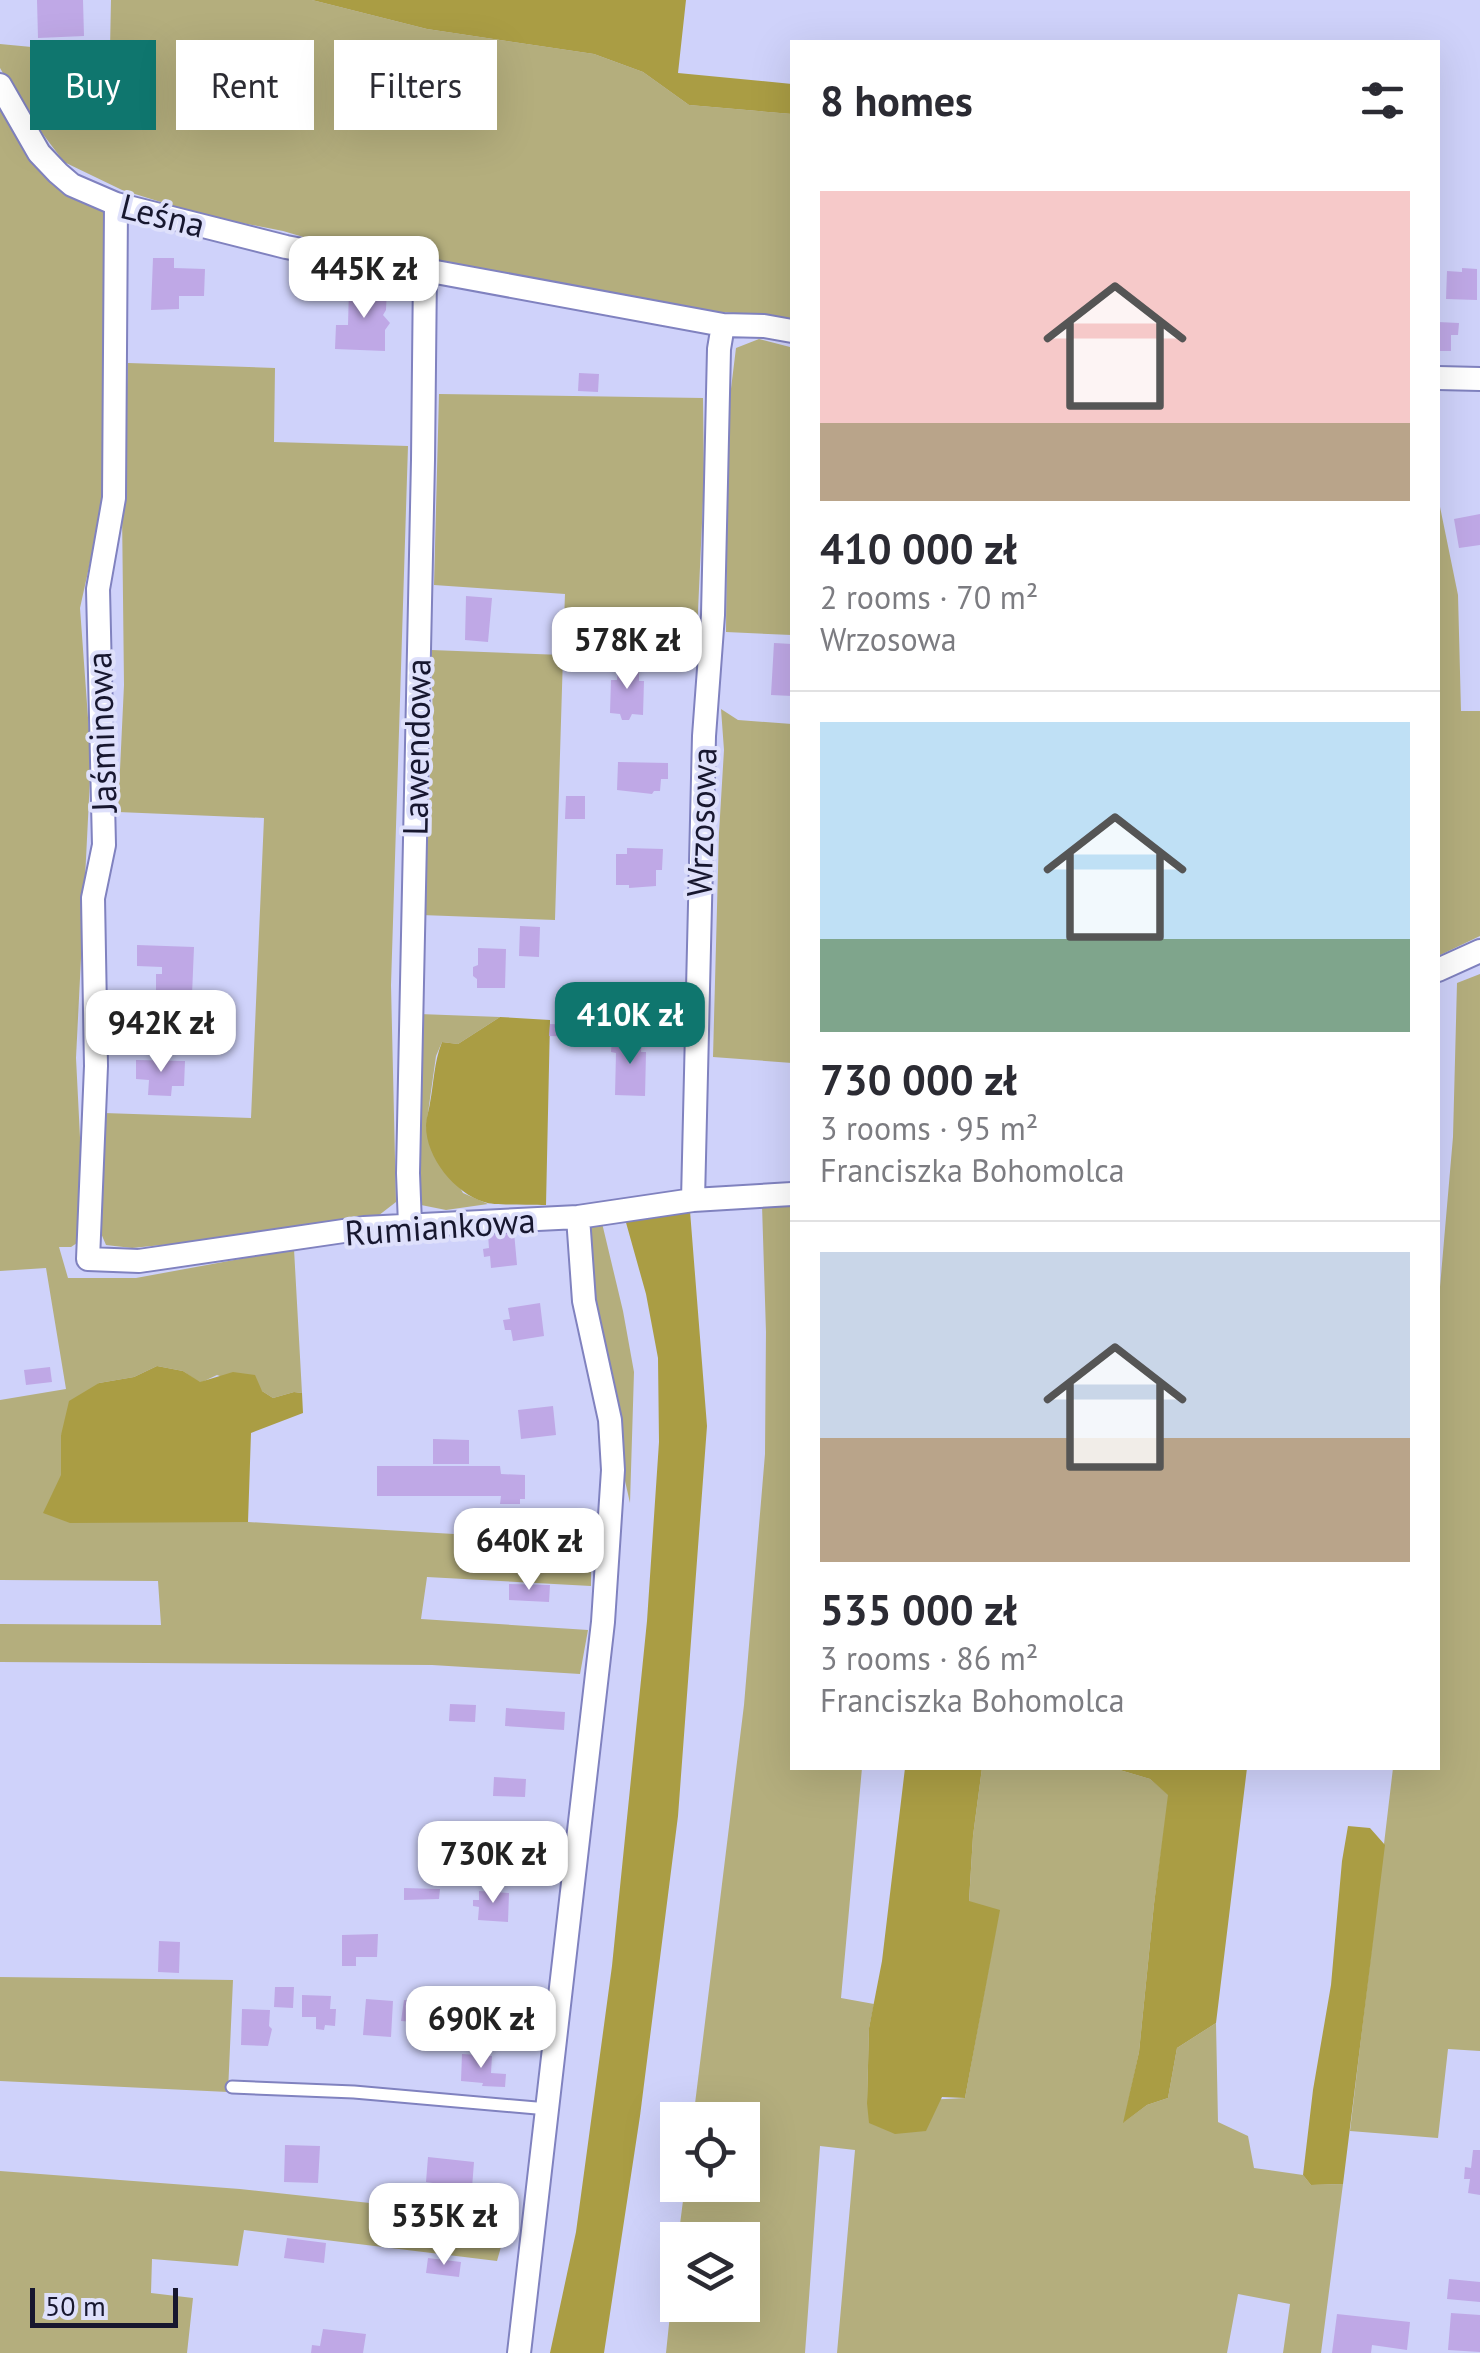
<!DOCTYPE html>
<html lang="en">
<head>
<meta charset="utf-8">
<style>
  :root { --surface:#fff; --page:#f7f7f7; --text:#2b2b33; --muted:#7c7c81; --line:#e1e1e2; --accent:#0f766e }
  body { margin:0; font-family:"PT Sans",sans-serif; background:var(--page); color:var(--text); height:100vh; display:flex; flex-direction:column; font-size:38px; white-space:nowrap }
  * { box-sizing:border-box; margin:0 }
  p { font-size:32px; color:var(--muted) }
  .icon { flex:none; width:55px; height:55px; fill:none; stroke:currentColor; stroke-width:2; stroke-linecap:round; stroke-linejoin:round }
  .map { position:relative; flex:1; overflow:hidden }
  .panel { position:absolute; left:790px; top:40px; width:650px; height:1730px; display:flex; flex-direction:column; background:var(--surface); border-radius:0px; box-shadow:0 10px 40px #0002 }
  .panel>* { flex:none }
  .top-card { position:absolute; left:30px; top:40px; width:610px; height:90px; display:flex; gap:20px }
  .fabs { position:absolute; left:660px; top:2102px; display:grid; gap:20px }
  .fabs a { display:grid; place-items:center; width:100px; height:100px; border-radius:0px; background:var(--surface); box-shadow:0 10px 40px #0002; font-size:50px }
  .scale { position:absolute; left:30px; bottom:25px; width:148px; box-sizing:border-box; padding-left:10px; border:5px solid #17172f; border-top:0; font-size:28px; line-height:35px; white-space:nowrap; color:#17172f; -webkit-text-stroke:8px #dee0fb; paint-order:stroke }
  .price { position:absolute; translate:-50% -85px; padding:0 22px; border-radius:20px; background:#fff; color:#222; font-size:32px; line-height:65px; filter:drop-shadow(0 2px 5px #0008) }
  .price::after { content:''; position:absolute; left:50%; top:60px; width:30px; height:22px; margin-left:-15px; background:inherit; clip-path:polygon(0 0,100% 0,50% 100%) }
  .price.on { background:var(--accent); color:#fff }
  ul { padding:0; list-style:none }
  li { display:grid; align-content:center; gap:20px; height:530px; padding:0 30px }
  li+li { border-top:2px solid var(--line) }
  li span { display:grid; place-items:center; height:310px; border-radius:0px; color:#555 }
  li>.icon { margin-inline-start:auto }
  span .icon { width:180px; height:180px; fill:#fffc; stroke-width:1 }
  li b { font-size:42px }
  h2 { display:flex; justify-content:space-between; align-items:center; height:120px; padding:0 30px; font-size:42px }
  .pill { padding:0 35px; border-radius:0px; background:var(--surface); box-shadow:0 10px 40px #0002; font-size:35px; line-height:90px }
  .pill.on { background:var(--accent); color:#fff }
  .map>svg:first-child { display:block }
  .green { fill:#b4ae7d }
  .forest { fill:#aa9d44 }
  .building { fill:#bfa8e6 }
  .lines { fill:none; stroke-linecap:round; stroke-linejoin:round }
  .service-casing { stroke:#8082bf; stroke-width:15 }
  .minor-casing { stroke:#8082bf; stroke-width:26 }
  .service { stroke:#fff; stroke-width:11 }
  .minor { stroke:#fff; stroke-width:22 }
  .labels { text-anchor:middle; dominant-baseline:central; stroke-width:8; stroke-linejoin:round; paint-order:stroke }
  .street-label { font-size:35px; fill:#17172f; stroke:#dee0fb }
</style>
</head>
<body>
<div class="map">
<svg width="1480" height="2353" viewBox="0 0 1480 2353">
  <rect width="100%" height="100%" fill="#cfd2fa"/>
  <path class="green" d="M111 0H312L427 29 594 54 643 72 689 105 792 114V319L723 312 703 314 365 255 283 231 206 216 122 190 64 162 24 109 0 68V44L63 50 110 49Z
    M0 98 106 211 104 499 80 608 91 759 76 1058 83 1197 80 1241 71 1247H59L68 1278H136L294 1249 302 1393 294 1392 273 1398 262 1391 217 1375 200 1383 183 1371 157 1366 134 1377 99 1383 61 1435V1475L164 1521 248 1522 591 1542V1586L427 1577 421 1619 588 1630 580 1674 432 1665 0 1662V1624L161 1625 158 1581 0 1580V1400L66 1389 46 1268 0 1271Z
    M759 339 790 347 792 635 726 632 728 413 736 348Z
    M128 363 275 368 274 442 408 446 391 985 396 1202 374 1219 291 1232 132 1248 106 1245 97 1224 104 1113 251 1118 264 818 118 812 124 685 122 511Z
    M439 394 703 398 704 479 696 655 563 648 565 594 434 585Z
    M1438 497 1458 595 1461 711H1480V936L1438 956Z
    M431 650 563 655 555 920 421 915 433 720Z
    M721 709 738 720 792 724V1063L713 1057 719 833 724 750Z
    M1480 974V2051L1448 2049 1438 2138 1350 2131 1393 1768H1438V1310L1453 1137 1457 983Z
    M419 1014 500 1017 458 1044 442 1042 436 1056 426 1127 463 1193 488 1204 446 1210 421 1205 419 1177Z
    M762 1205 792 1206V1768H862L841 1998 874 2004 869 2028 867 2103 965 2098 999 1911 969 1902 973 1836 982 1768H1113L1150 1779 1169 1795 1154 1904 1139 2052 1124 2122 1147 2105 1168 2098 1177 2048 1216 2023 1218 2122 1248 2136 1254 2168 1303 2175 1311 2185 1343 2184 1321 2353H1283L1290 2304 1238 2294 1227 2353H837L855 2150 820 2146 805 2353H666L677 2247 678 2305H742V2240H678L685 2185H742V2120H693L744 1705 765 1454 766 1332Z
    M602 1223 623 1311 634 1372 630 1503 623 1472 590 1279 587 1227Z
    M0 1977 233 1980 228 2092 0 2081Z
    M0 2171 240 2189 509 2218 497 2261 244 2230 238 2266 152 2259 151 2293 193 2298 187 2353H0Z"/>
  <path class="forest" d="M312 0H686L678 73 792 84V114L689 105 643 72 594 54 427 29Z
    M500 1017 550 1020 546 1205C532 1204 494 1206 484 1202 455 1193 426 1158 426 1126 426 1119 429 1110 430 1103 434 1082 434 1062 442 1042L458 1044Z
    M690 1211 707 1426 678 1816 640 2116 604 2353H550L576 2232 612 1966 647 1621 659 1442 658 1358 646 1294 625 1219Z
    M157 1366 183 1371 200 1382 233 1372 255 1375 262 1391 273 1398 294 1392 302 1393 303 1413 251 1433 248 1522 70 1523 43 1513 61 1475V1435L69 1401 99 1383 134 1377Z
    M905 1768H982L973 1836 969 1901 1000 1910 965 2098 942 2097 926 2131 895 2134 869 2123 867 2103 869 2028 882 1961Z
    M1113 1768H1247L1216 2023 1177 2048 1168 2098 1147 2105 1123 2123 1139 2052 1154 1904 1168 1795 1150 1779Z
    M1348 1826 1370 1828 1385 1845 1343 2184 1311 2185 1303 2175 1313 2090 1331 1985 1342 1861Z"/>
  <path class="building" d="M37 0H83L84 36 38 38Z
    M153 258H174V268L205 269 204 296H179V309L151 310Z
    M1462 268 1477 269V300L1446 299 1447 271 1462 272Z
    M349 288 387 289 386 310 383 315 390 323 385 330V351L335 349 336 325H348Z
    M1438 322 1459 323 1458 335H1451V351H1438Z
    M579 373 599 374 598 392 578 391Z
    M1480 514V545L1459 548 1454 519Z
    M466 596 492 598 488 642 465 640Z
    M774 643 792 644V696L771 695Z
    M618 662 639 663V681H644L643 715 632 714 629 720H622L620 714 610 713 611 680H617Z
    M618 762 668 763V779H661L660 791H654L652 794 617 790Z
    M566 796H585V819H565Z
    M627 848 663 849 662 870H656V886L629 888V885H616V854H627Z
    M520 926 540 927 539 957 519 956Z
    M137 945 194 947 192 995 156 994V974H162V967L137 966Z
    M478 948 506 949 505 988H477V979L473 976V967L478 965Z
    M550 1024 580 1025V1037L549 1036Z
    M612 1038 642 1039 641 1052H646L645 1096 615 1095 616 1053 611 1052Z
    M136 1060 185 1061 184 1086H172L171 1096 148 1095 149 1080 136 1079Z
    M514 1232 517 1265 491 1268 490 1256 484 1257 483 1249 489 1248 488 1235Z
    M540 1303 544 1336 513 1341 511 1330H505L503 1320 510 1319 508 1308Z
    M50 1367 52 1382 26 1385 24 1370Z
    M553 1406 556 1435 521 1439 518 1410Z
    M433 1439 469 1440V1464H433Z
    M377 1466H500L501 1474 525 1475V1499H520V1504H500L501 1496H377Z
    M509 1584 550 1585 549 1602 509 1600Z
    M450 1704 476 1705 475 1722 449 1721Z
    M506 1708 565 1712 564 1730 505 1726Z
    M494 1777 526 1779 525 1797 493 1796Z
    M452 1846 479 1849V1860H474V1872H460V1875L443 1873V1871H438L440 1847Z
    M404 1888 440 1889 439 1899 404 1900Z
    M479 1891 509 1893 508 1922 478 1920 479 1907 473 1906V1900H479Z
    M378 1934 377 1957H356V1966H342V1935Z
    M159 1941 180 1942 179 1973 158 1972Z
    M275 1987H294L293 2008 274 2007Z
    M302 1995 331 1996 330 2009H336L335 2026 325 2025 324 2030 316 2029V2017H302Z
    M366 1999 393 2001 391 2037 363 2035Z
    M404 2000 417 2001 415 2022 401 2021Z
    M480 2004 516 2007 514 2035 478 2033Z
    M242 2009 270 2010 269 2026 272 2029 268 2046 241 2045Z
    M462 2054 492 2056 491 2073 506 2074 505 2087 482 2086 483 2083 461 2081Z
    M285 2145 320 2146 318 2183 284 2182Z
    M1473 2150H1480V2195L1468 2193 1470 2179H1464L1465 2167 1471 2168Z
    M428 2157 474 2162 472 2188 439 2187 440 2184 426 2182Z
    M287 2238 326 2243 324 2263 284 2258Z
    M428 2258 461 2262 459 2277 426 2273Z
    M1449 2279 1480 2282V2302L1447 2299Z
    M1451 2313 1480 2315V2352L1448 2350Z
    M1337 2314 1410 2322 1407 2350 1372 2345 1371 2353H1332Z
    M323 2329 366 2334 363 2353H311L312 2345 320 2346Z"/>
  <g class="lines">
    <defs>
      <path id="service" d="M232 2087 354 2092 548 2109"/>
      <path id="minor" d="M0 85 39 153 58 173 72 185 116 204 286 247 372 263 425 270 723 325 764 326 792 331
        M116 204 114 498 98 589 104 845 93 898 96 1066 88 1259 139 1261 364 1228 578 1217 693 1200 792 1194
        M1438 378 1480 379
        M1438 970 1480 951
        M693 1200 704 736 713 615 719 349 723 325
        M410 1225 408 1173 423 460 425 270
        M519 2353 603 1622 613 1470 610 1420 584 1301 578 1217"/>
    </defs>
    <use href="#service" class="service-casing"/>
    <use href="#minor" class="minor-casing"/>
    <use href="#service" class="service"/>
    <use href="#minor" class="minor"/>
  </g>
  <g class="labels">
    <g class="street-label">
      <text transform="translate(163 215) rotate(14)">Leśna</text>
      <text transform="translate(101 732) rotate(-92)">Jaśminowa</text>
      <text transform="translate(416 747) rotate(-89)">Lawendowa</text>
      <text transform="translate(701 822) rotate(-88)">Wrzosowa</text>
      <text transform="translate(440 1226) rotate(-4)">Rumiankowa</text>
    </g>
  </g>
</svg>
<div class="fabs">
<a><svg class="icon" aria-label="locate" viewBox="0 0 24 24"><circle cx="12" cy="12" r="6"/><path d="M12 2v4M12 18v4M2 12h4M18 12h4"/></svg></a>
<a><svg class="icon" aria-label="layers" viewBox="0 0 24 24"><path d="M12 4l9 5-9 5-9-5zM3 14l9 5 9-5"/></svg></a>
</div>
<div class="scale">50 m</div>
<b class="price" style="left:364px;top:321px">445K zł</b>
<b class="price" style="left:627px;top:692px">578K zł</b>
<b class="price on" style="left:630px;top:1067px">410K zł</b>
<b class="price" style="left:161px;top:1075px">942K zł</b>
<b class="price" style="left:529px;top:1593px">640K zł</b>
<b class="price" style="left:493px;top:1906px">730K zł</b>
<b class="price" style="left:481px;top:2071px">690K zł</b>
<b class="price" style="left:444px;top:2268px">535K zł</b>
<div class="top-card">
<a class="pill on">Buy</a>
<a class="pill">Rent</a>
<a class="pill">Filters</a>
</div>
<section class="panel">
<h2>8 homes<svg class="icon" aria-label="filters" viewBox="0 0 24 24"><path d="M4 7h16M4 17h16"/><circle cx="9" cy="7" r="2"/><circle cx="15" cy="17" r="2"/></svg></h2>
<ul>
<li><span style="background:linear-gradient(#f6c9c9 75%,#b9a48a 0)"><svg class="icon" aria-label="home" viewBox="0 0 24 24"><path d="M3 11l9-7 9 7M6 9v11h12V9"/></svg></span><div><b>410 000 zł</b><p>2 rooms · 70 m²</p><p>Wrzosowa</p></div></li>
<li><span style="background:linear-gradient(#bfe0f5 70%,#7fa58c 0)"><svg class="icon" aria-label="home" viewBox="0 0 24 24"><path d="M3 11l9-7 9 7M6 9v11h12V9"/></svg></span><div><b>730 000 zł</b><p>3 rooms · 95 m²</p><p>Franciszka Bohomolca</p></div></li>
<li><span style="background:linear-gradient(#c9d6e8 60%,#b9a48a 0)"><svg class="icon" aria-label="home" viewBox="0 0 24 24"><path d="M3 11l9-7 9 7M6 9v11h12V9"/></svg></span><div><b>535 000 zł</b><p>3 rooms · 86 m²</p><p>Franciszka Bohomolca</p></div></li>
</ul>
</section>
</div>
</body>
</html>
